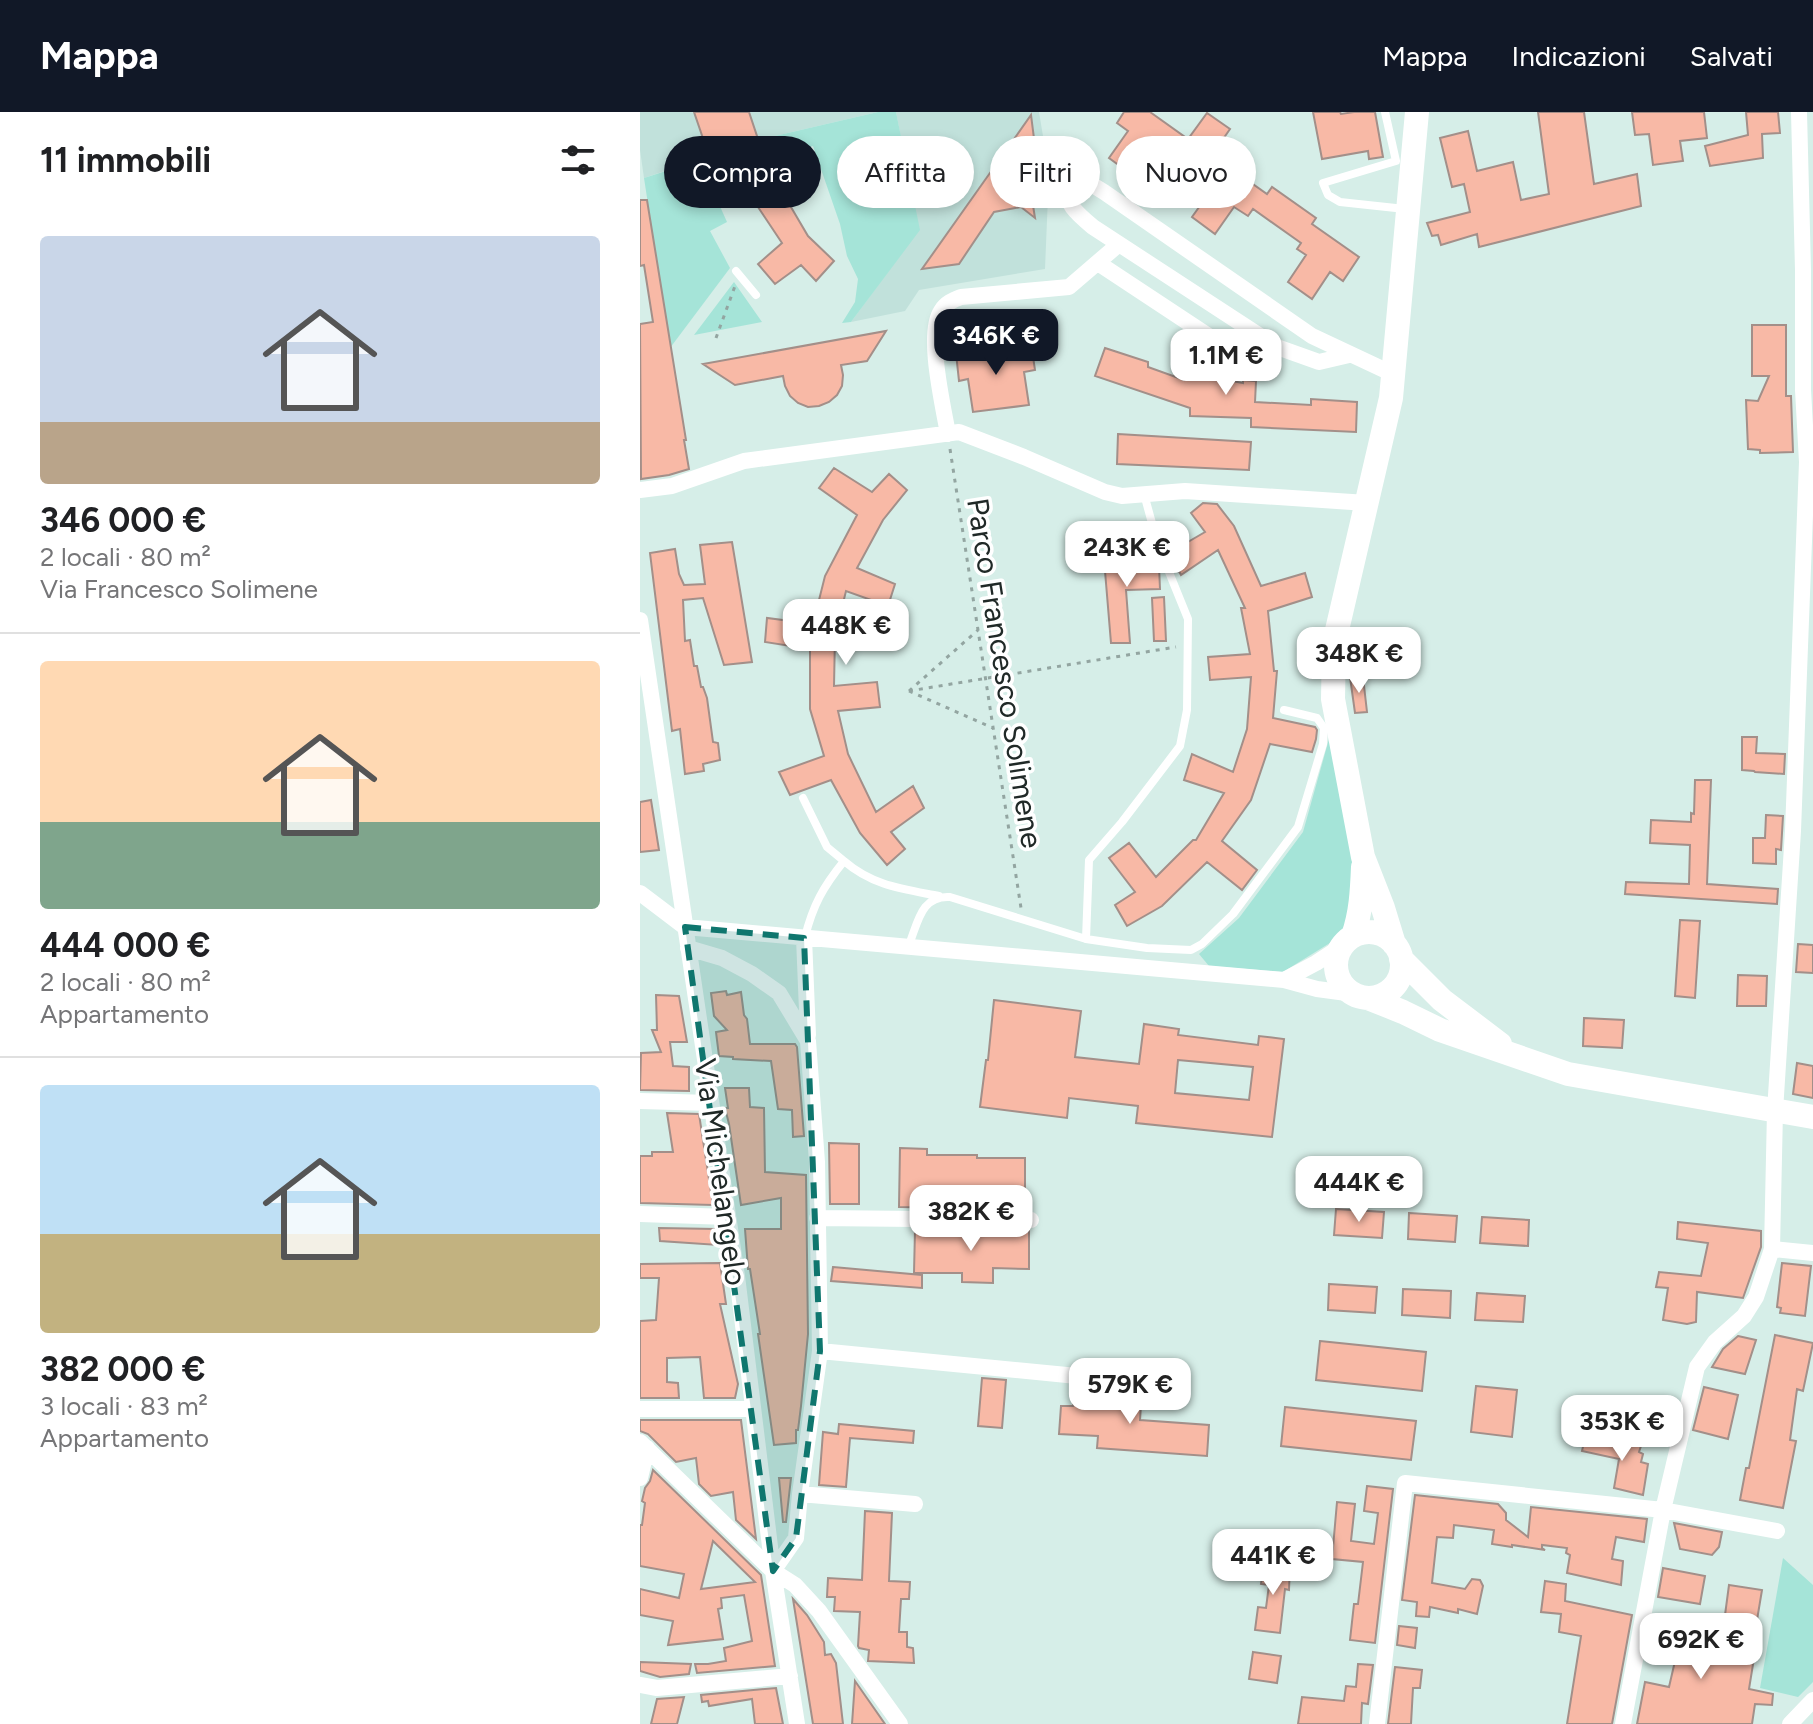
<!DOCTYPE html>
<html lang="it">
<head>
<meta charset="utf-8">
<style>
  :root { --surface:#fff; --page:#f6f6f6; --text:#202124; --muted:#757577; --line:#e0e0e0; --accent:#111827 }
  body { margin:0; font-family:Figtree,sans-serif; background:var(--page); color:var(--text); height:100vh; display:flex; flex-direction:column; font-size:30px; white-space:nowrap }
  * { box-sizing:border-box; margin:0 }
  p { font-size:26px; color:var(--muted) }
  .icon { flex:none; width:44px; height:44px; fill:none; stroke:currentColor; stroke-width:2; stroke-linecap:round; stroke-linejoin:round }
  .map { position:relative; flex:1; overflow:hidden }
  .panel { display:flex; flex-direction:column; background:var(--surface); width:640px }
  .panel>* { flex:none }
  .guide { position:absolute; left:24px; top:24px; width:760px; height:72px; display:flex; gap:16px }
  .price { position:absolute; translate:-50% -68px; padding:0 18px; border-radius:16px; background:#fff; color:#222; font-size:26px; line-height:52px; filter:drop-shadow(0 2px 4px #0008) }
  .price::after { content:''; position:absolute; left:50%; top:48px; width:24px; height:18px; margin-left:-12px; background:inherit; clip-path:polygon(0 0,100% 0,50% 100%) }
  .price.on { background:var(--accent); color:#fff }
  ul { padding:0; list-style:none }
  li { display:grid; align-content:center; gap:16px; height:424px; padding:0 40px }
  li+li { border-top:2px solid var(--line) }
  li span { display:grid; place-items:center; height:248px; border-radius:8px; color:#555 }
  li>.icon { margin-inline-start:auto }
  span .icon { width:144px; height:144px; fill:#fffc; stroke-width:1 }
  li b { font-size:34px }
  h2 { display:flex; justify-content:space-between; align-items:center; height:96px; padding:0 40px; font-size:34px }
  .pill { padding:0 28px; border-radius:36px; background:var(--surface); box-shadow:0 4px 12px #0003; font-size:28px; line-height:72px }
  .pill.on { background:var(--accent); color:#fff }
  header { display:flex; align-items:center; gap:48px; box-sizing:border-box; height:112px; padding:0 40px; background:var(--accent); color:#fff }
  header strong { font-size:38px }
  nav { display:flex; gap:44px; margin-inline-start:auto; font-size:28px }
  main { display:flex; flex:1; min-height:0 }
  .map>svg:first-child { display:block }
  .built { fill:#c1e1db }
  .green { fill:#a5e4d8 }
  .building { fill:#f8b9a6; stroke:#a38f89; stroke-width:2; fill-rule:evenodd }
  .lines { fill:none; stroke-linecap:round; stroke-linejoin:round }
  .path { stroke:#93a5a1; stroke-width:3; stroke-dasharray:4 6; stroke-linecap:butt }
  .lane { stroke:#fff; stroke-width:8 }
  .street { stroke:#fff; stroke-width:16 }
  .secondary { stroke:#fff; stroke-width:24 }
  .marked { fill:#0f766e; fill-opacity:0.2; stroke:#0f766e; stroke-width:6; stroke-dasharray:16 10; stroke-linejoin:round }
  .labels { text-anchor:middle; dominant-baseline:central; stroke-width:7; stroke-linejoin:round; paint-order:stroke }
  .street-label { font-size:30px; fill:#202927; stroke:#fff }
</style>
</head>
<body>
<header>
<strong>Mappa</strong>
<nav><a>Mappa</a><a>Indicazioni</a><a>Salvati</a></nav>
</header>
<main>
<section class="panel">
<h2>11 immobili<svg class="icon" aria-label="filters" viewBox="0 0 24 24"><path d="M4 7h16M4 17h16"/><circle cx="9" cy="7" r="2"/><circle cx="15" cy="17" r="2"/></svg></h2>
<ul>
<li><span style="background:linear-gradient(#c9d6e8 75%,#b9a48a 0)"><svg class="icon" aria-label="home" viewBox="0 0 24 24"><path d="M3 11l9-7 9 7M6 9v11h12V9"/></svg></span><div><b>346 000 €</b><p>2 locali · 80 m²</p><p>Via Francesco Solimene</p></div></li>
<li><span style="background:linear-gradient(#ffd9b3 65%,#7fa58c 0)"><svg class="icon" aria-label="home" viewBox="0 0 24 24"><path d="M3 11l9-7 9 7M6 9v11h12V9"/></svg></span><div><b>444 000 €</b><p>2 locali · 80 m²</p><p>Appartamento</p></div></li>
<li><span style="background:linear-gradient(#bfe0f5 60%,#c2b280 0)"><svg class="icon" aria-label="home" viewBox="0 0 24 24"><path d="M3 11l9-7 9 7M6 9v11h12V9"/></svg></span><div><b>382 000 €</b><p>3 locali · 83 m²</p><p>Appartamento</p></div></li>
</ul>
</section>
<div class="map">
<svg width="1173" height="1612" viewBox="0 0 1173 1612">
  <rect width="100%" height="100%" fill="#d6eee8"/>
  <path class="built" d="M0 0H238L113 29 4 66 0 38Z
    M256 0H399L409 60 405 157 279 178 265 199 211 210 279 118Z"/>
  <path class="green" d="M238 0H256L280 118 211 210 202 211 215 190 218 167 207 144 200 112 173 34 161 38 156 29 128 41 122 27Z
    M29 58 41 90 74 81 87 110 70 119 90 156 30 236 4 66Z
    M94 170 122 210 54 223Z
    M689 627 715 742 709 813 698 826 643 860 569 854 559 842 599 806 663 720Z
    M1143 1446 1173 1473V1570L1158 1585 1120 1576Z"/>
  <path class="building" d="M54 0H109L125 48 158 33 169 58 138 73 168 124 194 149 176 169 161 153 135 172 118 152 142 131 108 80 93 33 68 41Z
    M484 0H510L548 27 567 1 590 17 572 43 627 82 632 75 676 106 672 112 719 145 703 169 690 160 672 187 648 170 666 143 657 137 661 131 613 97 608 104 594 95 575 122 552 105 572 77 510 34 491 62 469 46 488 19 477 11Z
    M673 0H700L701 2 714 0H735L743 45 729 47 728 39 682 47Z
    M898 0H944L954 72 997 62 1001 94 839 135 837 122 801 133 798 123 792 124 787 111 830 100 824 72 812 75 800 26 828 19 837 59 873 50 881 88 909 82Z
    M992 0H1064L1067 26 1040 29 1043 49 1013 53 1009 22 995 23Z
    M1106 0H1138L1140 21 1122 22 1123 46 1070 54 1065 34 1108 23Z
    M391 3 396 42 387 56 395 106 381 95 354 100 319 152 282 157Z
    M0 88H7L46 328H44L49 357 29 363 1 367 0 212 13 210 4 153 0 154Z
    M1112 213H1146V284H1151L1153 340 1120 341V338L1108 337 1106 288 1118 289 1129 264H1112Z
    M246 219 227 249 201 253 203 263 202 274 197 283 189 290 179 294 168 295 158 291 150 284 145 274 143 264 95 273 63 252Z
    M371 234V241L392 238 395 258 384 260 389 293 333 300 328 267 319 269 316 241Z
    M465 236 508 250V255L544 268 548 255 560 259 559 263 603 271V268L616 269 615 290 671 293V287L717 290 716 320 611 315V306L550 304V296L455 264Z
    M478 322 611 330 609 358 477 352Z
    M194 356 232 380 249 362 267 378 243 408 217 456 255 472 248 494 206 479 195 524 194 574 237 570 240 595 198 599 208 642 236 700 273 674 284 696 251 720 265 737 247 753 220 721 191 668 150 683 139 660 184 644 170 597V537L125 530 127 506 173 512 185 464 217 403 179 376Z
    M563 391 577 392 594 414 621 474 665 461 672 485 628 499 634 559H637L633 606 675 615 677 618 676 627 672 640 630 632 611 688 582 729 617 758 602 778 567 750 522 794 487 814 475 793 495 780 469 746 489 731 516 765 553 728H556L584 681 544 668 552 642 593 660 607 617 611 565 570 568 568 545 610 542 601 496H605L578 438 541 463 529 441 565 420 551 401Z
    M92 430 112 550 84 553 63 486 43 488 45 529 50 528 54 554H57L61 575H63L67 586 73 630 78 631 80 648 63 652 64 659 45 662 40 617 32 619 10 441 35 437 39 462 44 473 65 472 60 433Z
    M515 444 519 454 520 477 486 478 490 531H471L464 447Z
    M524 485 526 529H514L512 486Z
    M756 523 755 542 732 544V551L715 553 713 524Z
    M710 565H723L727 600 715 601Z
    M1102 625H1117L1116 641 1145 642 1144 662 1115 660 1114 659 1102 658Z
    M1055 668H1071L1067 772 1138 777 1137 792 985 782 986 770 1049 772 1050 733 1010 731 1011 708 1051 710V701L1054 702Z
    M11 688 19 738 0 740V690Z
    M1126 703 1143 704 1141 738 1136 737V752L1113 751V726H1125Z
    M1040 808 1060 809 1055 886 1035 884Z
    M1158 832 1173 833V861L1156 860Z
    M1098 863 1127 864 1126 894H1097Z
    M86 879 87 883 101 880 104 903 107 907 110 932H155L157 935 164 1024 153 1025 152 998 138 997 131 949 93 947V945L79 944 76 920 87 918 74 904 71 881Z
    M16 883 39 884 47 930H30L33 954 49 955V979L0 978 1 941 21 940 12 918H17Z
    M354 888 441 899 435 945 499 952 504 912 539 917 538 923 618 933 619 924 644 927 632 1025 496 1011 498 994 429 986 427 1006 340 995 346 948H348ZM538 948 613 955 609 988 535 981Z
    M944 906 984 908 982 936 943 934Z
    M1157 951 1173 954V986L1153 982Z
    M85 976H109L110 995 124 996 125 1060 166 1063 168 1222 161 1294 158 1318H156V1331L134 1333 118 1222H120L110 1157H108L105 1117H141V1086L101 1093 89 1012 85 996H88Z
    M27 1001 59 1002 73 1093 0 1091V1044H12V1040H33Z
    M189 1031 219 1032V1092H190Z
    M260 1036 287 1037V1043H337V1046H385V1097L259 1095Z
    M696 1097 744 1100 742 1126 694 1123Z
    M769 1101 817 1104 815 1130 768 1127Z
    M842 1105 889 1108 888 1134 840 1131Z
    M1038 1110 1121 1119V1135L1103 1186 1057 1180 1056 1210 1047 1212 1023 1208 1028 1176 1016 1175 1019 1160 1061 1164 1068 1131 1037 1127Z
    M19 1116 76 1117 78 1133 20 1129Z
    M275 1118 389 1119V1157L353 1156V1171L322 1170V1161H274Z
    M80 1151 86 1192H80L98 1272 95 1286H64L60 1245 27 1246V1270L38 1271 39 1286H0V1209L16 1208 19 1166H0V1152Z
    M1142 1151 1171 1154 1165 1204 1140 1201 1141 1196 1137 1195Z
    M193 1155 282 1163V1176L191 1169Z
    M689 1172 737 1175 735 1201 688 1198Z
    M763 1177 811 1179 810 1206 762 1203Z
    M837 1181 885 1184 883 1210 835 1208Z
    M1135 1223 1173 1231 1163 1279 1157 1277 1150 1328 1156 1329 1143 1396 1100 1388 1106 1356H1109Z
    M1098 1224 1116 1228 1105 1262 1072 1255 1083 1237Z
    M680 1229 786 1240 782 1279 676 1268Z
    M342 1266 366 1268 362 1316 338 1314Z
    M836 1274 877 1278 872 1325 831 1320Z
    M1064 1275 1098 1283 1088 1327 1053 1318Z
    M462 1276 502 1279 500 1308 569 1313 567 1344 457 1336 458 1324 419 1322 421 1294H433L435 1284 461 1288Z
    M645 1295 776 1309 771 1348 641 1334Z
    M0 1308H101L116 1427 96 1408 93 1380 71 1384 59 1372 56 1346 36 1350 8 1322 0 1319Z
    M199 1312 274 1319 273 1331 210 1326 206 1375 179 1373 183 1320 198 1322Z
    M955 1325 981 1333 982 1329 1001 1334 999 1340 1003 1342 1001 1350 1008 1352 1003 1383 974 1376 979 1347 942 1339 945 1326 954 1328Z
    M13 1358 121 1463 135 1554 57 1561 55 1552H68L86 1549 84 1536 112 1529 104 1483 81 1486 82 1496 78 1497 83 1527 28 1533 33 1509 0 1503V1477L39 1486 44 1462 0 1454V1413H2L5 1391 2 1389 5 1376 10 1369ZM73 1429 115 1470 61 1477Z
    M139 1366H151L146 1410H143Z
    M727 1374 753 1377 735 1531 710 1528 714 1492H718L723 1450 692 1447 697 1390 715 1392 711 1429 734 1432 738 1401 724 1399Z
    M775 1383 858 1392 866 1401V1408L888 1425 891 1395 1007 1407 1004 1430 976 1425 972 1447 983 1449 981 1473 927 1461 930 1443 926 1441 927 1436 902 1433V1436L905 1438 872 1433V1435L852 1432 854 1418 814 1413 813 1426 797 1425 792 1471 825 1477 832 1467 840 1468 843 1474 837 1502 818 1497V1501L790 1495 789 1505 776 1504 777 1490 762 1488Z
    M225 1399 252 1401 249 1469 270 1470 269 1487H261L259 1520H267V1535L273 1536 274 1551 228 1549 229 1538 219 1536 218 1534 220 1500 194 1499 195 1485H187L188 1466 222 1468Z
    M1034 1411 1082 1420 1079 1435 1072 1443 1040 1437Z
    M624 1451 650 1453 649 1478 645 1477 640 1521 615 1518 618 1495 626 1496 629 1473 621 1472Z
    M1023 1456 1065 1464 1060 1492 1018 1485Z
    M905 1469 926 1472 925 1489 992 1503 972 1612H927L941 1524 919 1520 921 1502 901 1500Z
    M1089 1473 1122 1478 1117 1508 1085 1503Z
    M153 1487 167 1503 184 1530 185 1543 191 1542 196 1551 203 1612H173Z
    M1013 1512 1064 1521 1063 1525 1116 1534 1109 1577 1133 1582 1132 1593 1115 1592 1112 1612H997L1005 1570 1029 1575 1035 1549 1007 1545Z
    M759 1514 777 1516 775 1536 757 1533Z
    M613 1540 641 1544 637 1571 609 1567Z
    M0 1550 51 1552 49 1562 20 1565 0 1559Z
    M718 1552 733 1553 728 1592 722 1591 721 1612H658L662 1585 704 1589 706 1574 716 1575Z
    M755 1555 782 1558 780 1576H773L771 1612H748Z
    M215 1569 245 1612H212Z
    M136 1576 143 1612H115L112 1587 69 1594 68 1589 62 1590 61 1583Z
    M44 1585 37 1612H11L17 1587Z"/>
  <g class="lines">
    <path class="path" d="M76 226 95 174
      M310 337 381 796
      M269 579 536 535
      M269 579 338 518
      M269 579 353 616"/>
    <path class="lane" d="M745 0 756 49 683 71 688 83 700 90 765 97
      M96 159 116 183
      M163 686 187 735 204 749
      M165 825C173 793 183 775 204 749 233 774 263 777 299 784
      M446 827 449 748 482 710 540 634 547 598 548 507 518 433 504 382
      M268 835C278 812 280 783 310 785L446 827 507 836 551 838 562 832 593 802 658 715 683 632 684 616 677 606 644 598"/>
    <path class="street" d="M458 151 570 225 593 233 636 235
      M709 243 679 250 637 235 453 115C435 100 427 93 423 70L430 59 464 80 672 224 753 262
      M308 322C303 293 286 222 301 199 306 191 313 188 321 185L429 175 479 132
      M0 378 32 374 104 349 319 320 384 345 465 380 482 384 545 379 727 391
      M0 508 97 1164 133 1459 157 1612
      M0 781 45 815 644 868 677 877 714 882
      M164 826 168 923
      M48 836 82 846 112 862 139 881 168 929 177 1050 180 1239 160 1382 156 1426 133 1459
      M644 868 676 851 702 834
      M0 989 71 991
      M0 1102 88 1105
      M177 1106 391 1108
      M1132 1137 1173 1141
      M180 1239 437 1264
      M0 1297H113
      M0 1330 133 1459 155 1473 179 1499 260 1612
      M0 1366 7 1336
      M160 1382 275 1392
      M0 1573 17 1576 150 1564
      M737 1612 765 1371 1023 1398 1137 1419
      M983 1612 1023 1398 1057 1255 1075 1230 1104 1204 1116 1185 1132 1137 1135 999 1153 719 1167 350 1163 278V158L1159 0
      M1150 1612 1173 1588"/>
    <path class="secondary" d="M696 853a33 33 0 1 1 66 0a33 33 0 1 1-66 0Z
      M713 824C721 801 722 779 723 755
      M754 832 743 796 723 745 693 587 694 531 751 286 777 0
      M761 847 802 888 860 932
      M728 886 763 900 800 918 928 962 1173 1005"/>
  </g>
  <path class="marked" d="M45 815 164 826 180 1239 156 1426 133 1459Z"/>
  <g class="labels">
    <g class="street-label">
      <text transform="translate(365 561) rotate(81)">Parco Francesco Solimene</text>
      <text transform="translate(81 1060) rotate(82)">Via Michelangelo</text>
    </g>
  </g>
</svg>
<b class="price on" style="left:356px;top:265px">346K €</b>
<b class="price" style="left:586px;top:285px">1.1M €</b>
<b class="price" style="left:487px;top:477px">243K €</b>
<b class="price" style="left:206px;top:555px">448K €</b>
<b class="price" style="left:719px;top:583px">348K €</b>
<b class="price" style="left:719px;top:1112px">444K €</b>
<b class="price" style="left:331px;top:1141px">382K €</b>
<b class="price" style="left:490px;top:1314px">579K €</b>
<b class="price" style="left:982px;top:1351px">353K €</b>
<b class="price" style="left:633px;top:1485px">441K €</b>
<b class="price" style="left:1061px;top:1569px">692K €</b>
<div class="guide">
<a class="pill on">Compra</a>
<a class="pill">Affitta</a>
<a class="pill">Filtri</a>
<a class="pill">Nuovo</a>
</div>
</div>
</main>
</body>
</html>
